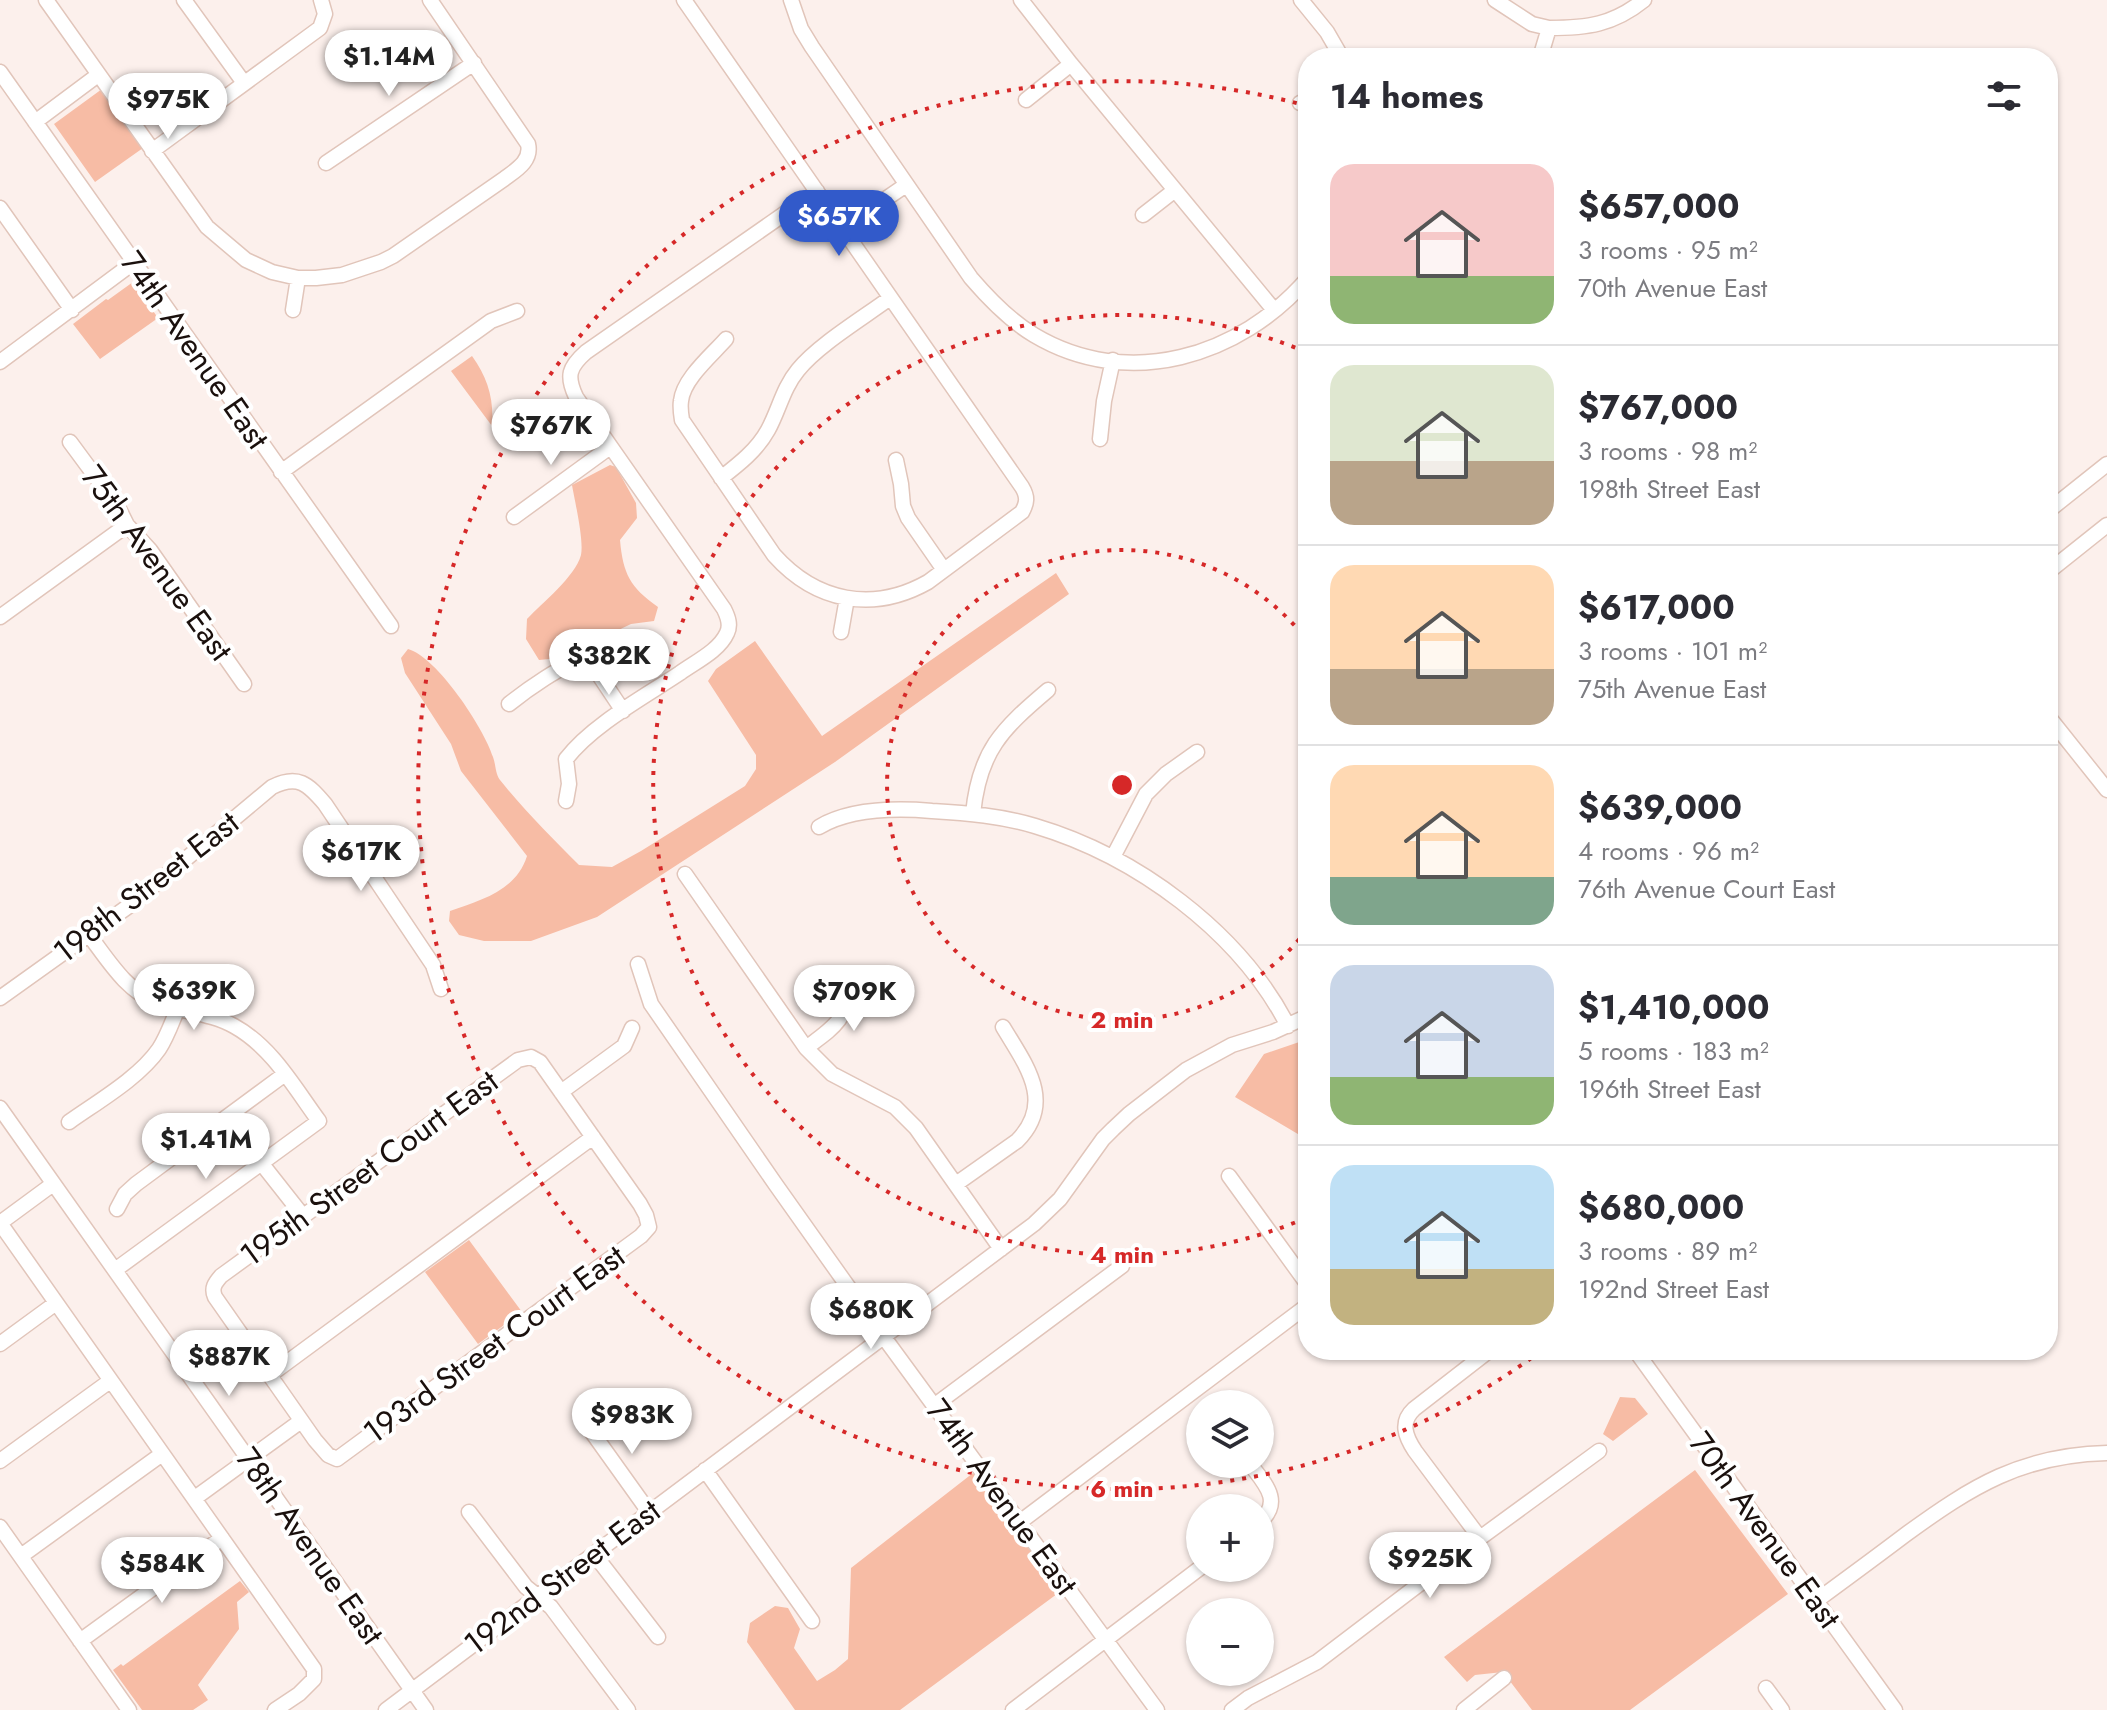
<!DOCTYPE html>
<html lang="en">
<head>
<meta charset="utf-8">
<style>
  :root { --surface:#fff; --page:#f7f7f7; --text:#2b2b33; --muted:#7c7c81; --line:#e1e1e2; --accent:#325aca }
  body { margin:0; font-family:Jost,sans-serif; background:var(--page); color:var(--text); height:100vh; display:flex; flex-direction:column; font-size:30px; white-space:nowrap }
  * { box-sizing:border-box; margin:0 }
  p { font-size:26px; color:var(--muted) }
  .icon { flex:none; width:44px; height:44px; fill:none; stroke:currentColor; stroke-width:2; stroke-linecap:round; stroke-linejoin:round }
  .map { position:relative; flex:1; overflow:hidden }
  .details { position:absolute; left:1298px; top:48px; width:760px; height:1312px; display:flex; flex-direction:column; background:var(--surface); border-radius:32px; box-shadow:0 2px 6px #0004 }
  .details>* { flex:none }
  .tools { position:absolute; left:1186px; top:1390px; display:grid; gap:16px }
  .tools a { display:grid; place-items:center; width:88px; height:88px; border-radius:50%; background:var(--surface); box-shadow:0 2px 6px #0004; font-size:40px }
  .price { position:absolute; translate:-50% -68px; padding:0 18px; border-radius:28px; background:#fff; color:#222; font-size:26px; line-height:52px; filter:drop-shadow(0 2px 4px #0008) }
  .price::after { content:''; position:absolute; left:50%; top:48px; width:24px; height:18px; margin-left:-12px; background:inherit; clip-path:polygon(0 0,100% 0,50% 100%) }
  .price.active { background:var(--accent); color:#fff }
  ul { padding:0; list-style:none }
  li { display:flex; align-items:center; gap:24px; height:200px; padding:0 32px }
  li+li { border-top:2px solid var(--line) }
  li span { display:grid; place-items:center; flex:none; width:224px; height:160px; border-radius:24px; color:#555 }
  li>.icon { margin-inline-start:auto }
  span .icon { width:96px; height:96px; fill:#fffc; stroke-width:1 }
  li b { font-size:34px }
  h2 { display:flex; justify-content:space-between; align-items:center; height:96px; padding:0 32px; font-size:34px }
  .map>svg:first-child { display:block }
  .green { fill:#f7bca5 }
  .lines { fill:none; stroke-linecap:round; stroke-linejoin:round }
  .minor-casing { stroke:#e1c5ba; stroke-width:17 }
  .minor { stroke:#fff; stroke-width:14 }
  .ring { fill:none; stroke:#d62828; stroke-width:4; stroke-dasharray:4 8 }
  .labels { text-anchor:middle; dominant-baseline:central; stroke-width:8; stroke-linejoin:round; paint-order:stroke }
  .street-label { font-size:32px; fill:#1a100d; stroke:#fff }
  .centre { fill:#d62828; stroke:#fff; stroke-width:4 }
  .ring-label { font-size:24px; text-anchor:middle; font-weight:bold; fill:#d62828; stroke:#fff; stroke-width:8; stroke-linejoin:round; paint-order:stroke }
</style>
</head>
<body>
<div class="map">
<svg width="2107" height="1710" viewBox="0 0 2107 1710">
  <rect width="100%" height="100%" fill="#fcf0ec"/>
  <path class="green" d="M102 89 143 148 95 182 54 124Z
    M133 282 158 318 100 359 73 324 106 299 108 300Z
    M472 356C488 378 494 399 492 426L451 371Z
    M610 465 616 467 636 503 637 518 620 540C623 574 630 587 658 607L654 621 631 624 560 658 539 660 526 639 527 619C542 603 575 577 581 555 584 540 575 502 572 485Z
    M1056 573 1069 594 835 762 597 917 531 941H484L459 935 449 921 450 911C481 900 516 891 527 856L461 771 451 744 405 673 401 658 408 649C437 657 484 728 493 757 496 765 495 773 500 780 524 810 552 838 579 865L612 867 641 851 745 786 756 769V755L708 681 716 669 755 641 822 736Z
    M1308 1039V1140L1235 1097 1264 1054Z
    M469 1240 522 1312 478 1344 425 1272Z
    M1620 1397 1635 1398 1648 1414 1613 1441 1603 1434Z
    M1695 1470 1788 1594 1630 1710H1532L1503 1672 1475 1675 1467 1682 1444 1657Z
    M973 1473 1061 1591 900 1710H795L747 1642 750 1623 775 1606 788 1608 800 1629 794 1648 817 1681 835 1670 848 1659 851 1568Z
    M240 1581 249 1592 237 1602 239 1629 198 1685 208 1700 193 1710H142L113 1670 121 1664 123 1666Z"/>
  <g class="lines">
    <defs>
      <path id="minor" d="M46 0 207 227 246 260 272 272 298 278H316L342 275 381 262 393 256 504 179C516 170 532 161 528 144L430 0
        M184 0 244 83
        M684 0 1022 487C1028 497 1027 503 1022 512L928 582C873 613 816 602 774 555L682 420C681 414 680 407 681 401 683 379 712 355 726 339
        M791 0 801 29 812 47 971 278C989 299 1009 320 1034 335 1128 391 1240 357 1308 278
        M1021 0 1071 64 1274 310
        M1301 0 1327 32 1342 58
        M1495 0 1532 24 1549 28
        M1540 58 1549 28C1587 28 1613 25 1644 0
        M0 72 391 626
        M1026 100 1071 64
        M1300 103 1308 100
        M35 122 98 75
        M152 151 320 28 325 14 321 0
        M326 163 474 63
        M0 208 72 310
        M1143 215 1175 190
        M842 229 906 185
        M293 310 298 278
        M0 362 133 263
        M1100 439 1104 401 1113 360
        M70 442 118 507 127 525 150 550 244 684
        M896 460 901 484 903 506 908 518 944 570
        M281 472 491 321 517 311
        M721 478C739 464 757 450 768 430 779 410 783 388 798 370 818 345 863 318 890 298
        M2048 511 2107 464
        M514 517 610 447
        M2048 572 2107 525
        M0 617 127 525
        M841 632 847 598
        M509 704C524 692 565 662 582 661 588 661 588 662 593 666L623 711
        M2048 716 2107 790
        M566 801 569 784 566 759C592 725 644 697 680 673 695 662 719 651 727 633 731 625 728 617 724 609L576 397C566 376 569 367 586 352L817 191
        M973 814C979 751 1002 729 1048 690
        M819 827C851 808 896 808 932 811 967 813 1002 816 1035 826 1136 856 1239 931 1288 1026
        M1113 857 1146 794 1166 774 1197 752
        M685 874 806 1048 832 1074 895 1107 916 1128 1001 1249
        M89 935C108 960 127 992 158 1003 182 1012 211 1013 234 1026 272 1047 294 1087 319 1121L115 1270
        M638 964 651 1004 776 1185 883 1336 1157 1710
        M0 998 133 903 272 787C298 774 308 784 325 804L433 965 441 989
        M806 1048C834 1027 845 1022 851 985
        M531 1057 540 1062 640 1204 646 1215 649 1227 641 1236 337 1459 328 1455 315 1440 215 1297C211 1288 215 1283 221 1276L518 1060Z
        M561 1092 624 1046 632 1028
        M0 1108 426 1710
        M69 1122C97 1102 139 1078 159 1049 167 1037 172 1022 178 1008
        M262 1164 303 1216
        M1229 1176 1308 1285
        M956 1184 1017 1141C1056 1102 1025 1064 1003 1027
        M117 1209 125 1194 136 1184 285 1074
        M0 1223 314 1669V1679L299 1694 275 1710
        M0 1223 53 1184
        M0 1344 56 1303
        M1635 1350 1895 1710
        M270 1375 593 1137
        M935 1405 1122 1266
        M584 1421 649 1512
        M0 1461 110 1381
        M1250 1464C1265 1484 1283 1501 1260 1522
        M705 1470 812 1621
        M195 1498 301 1421
        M469 1512 526 1587 551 1607 628 1710
        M1020 1522 1308 1305
        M0 1527 129 1710
        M1480 1538 1415 1451C1405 1436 1400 1422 1414 1409L1490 1350
        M594 1554 658 1637
        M21 1556 162 1454
        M1816 1601C1846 1579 1876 1557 1905 1535 1972 1486 2022 1455 2107 1453
        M80 1641 222 1538
        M1766 1688 1782 1710
        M386 1710 1034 1224 1060 1199 1103 1139 1113 1129 1129 1114 1186 1070 1232 1045 1273 1032 1308 1016
        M1013 1710 1200 1568
        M1232 1710 1248 1698 1317 1662 1480 1538 1599 1451
        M1464 1710 1504 1678"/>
    </defs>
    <use href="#minor" class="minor-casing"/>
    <use href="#minor" class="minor"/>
  </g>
  <g class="ring">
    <path d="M1307 930A235 235 0 1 1 1307 640"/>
    <path d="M1306 1218A470 470 0 1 1 1306 352"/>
    <path d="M1541 1351A704 704 0 1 1 1304 105"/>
  </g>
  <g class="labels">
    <g class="street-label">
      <text transform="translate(195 350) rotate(55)">74th Avenue East</text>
      <text transform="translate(157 563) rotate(54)">75th Avenue East</text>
      <text transform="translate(146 887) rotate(-38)">198th Street East</text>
      <text transform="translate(369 1168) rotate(-36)">195th Street Court East</text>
      <text transform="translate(494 1344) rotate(-36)">193rd Street Court East</text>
      <text transform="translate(1002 1497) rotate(54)">74th Avenue East</text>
      <text transform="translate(1765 1530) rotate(54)">70th Avenue East</text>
      <text transform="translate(310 1546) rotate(55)">78th Avenue East</text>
      <text transform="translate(562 1577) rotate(-37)">192nd Street East</text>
    </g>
  </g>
  <circle cx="1122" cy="785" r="12" class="centre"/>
  <g class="ring-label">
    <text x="1122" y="1028">2 min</text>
    <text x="1122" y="1263">4 min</text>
    <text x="1122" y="1497">6 min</text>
  </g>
</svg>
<div class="tools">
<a><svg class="icon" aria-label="layers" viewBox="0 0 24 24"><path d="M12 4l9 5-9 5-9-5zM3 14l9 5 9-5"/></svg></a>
<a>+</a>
<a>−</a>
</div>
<b class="price" style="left:389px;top:98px">$1.14M</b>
<b class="price" style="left:168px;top:141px">$975K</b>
<b class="price active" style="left:839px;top:258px">$657K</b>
<b class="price" style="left:551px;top:467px">$767K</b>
<b class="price" style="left:609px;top:697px">$382K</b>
<b class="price" style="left:361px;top:893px">$617K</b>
<b class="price" style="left:194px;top:1032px">$639K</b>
<b class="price" style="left:854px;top:1033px">$709K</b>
<b class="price" style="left:206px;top:1181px">$1.41M</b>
<b class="price" style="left:871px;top:1351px">$680K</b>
<b class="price" style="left:229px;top:1398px">$887K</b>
<b class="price" style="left:632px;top:1456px">$983K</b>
<b class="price" style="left:1430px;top:1600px">$925K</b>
<b class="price" style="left:162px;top:1605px">$584K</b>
<section class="details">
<h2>14 homes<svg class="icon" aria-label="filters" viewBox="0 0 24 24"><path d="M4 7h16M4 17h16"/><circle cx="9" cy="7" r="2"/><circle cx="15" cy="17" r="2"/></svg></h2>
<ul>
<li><span style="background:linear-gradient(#f6c9c9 70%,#8fb573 0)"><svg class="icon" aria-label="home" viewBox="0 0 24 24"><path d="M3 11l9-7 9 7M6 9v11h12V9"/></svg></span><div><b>$657,000</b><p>3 rooms · 95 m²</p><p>70th Avenue East</p></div></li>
<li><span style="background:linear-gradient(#dfe7d0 60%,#b9a48a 0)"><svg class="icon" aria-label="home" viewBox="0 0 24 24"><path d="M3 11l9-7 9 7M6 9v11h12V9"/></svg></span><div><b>$767,000</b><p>3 rooms · 98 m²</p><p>198th Street East</p></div></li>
<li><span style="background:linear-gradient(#ffd9b3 65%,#b9a48a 0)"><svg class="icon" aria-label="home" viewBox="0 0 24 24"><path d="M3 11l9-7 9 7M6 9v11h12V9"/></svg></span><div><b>$617,000</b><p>3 rooms · 101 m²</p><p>75th Avenue East</p></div></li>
<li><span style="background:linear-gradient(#ffd9b3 70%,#7fa58c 0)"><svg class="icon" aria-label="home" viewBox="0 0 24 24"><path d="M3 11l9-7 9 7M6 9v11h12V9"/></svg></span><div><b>$639,000</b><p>4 rooms · 96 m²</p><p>76th Avenue Court East</p></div></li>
<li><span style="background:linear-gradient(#c9d6e8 70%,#8fb573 0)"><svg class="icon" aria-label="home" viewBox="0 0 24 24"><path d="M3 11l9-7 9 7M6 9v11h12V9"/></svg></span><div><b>$1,410,000</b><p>5 rooms · 183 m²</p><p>196th Street East</p></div></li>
<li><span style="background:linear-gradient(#bfe0f5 65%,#c2b280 0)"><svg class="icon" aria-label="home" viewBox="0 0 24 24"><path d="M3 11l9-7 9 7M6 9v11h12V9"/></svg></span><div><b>$680,000</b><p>3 rooms · 89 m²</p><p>192nd Street East</p></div></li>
</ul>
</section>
</div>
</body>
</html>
